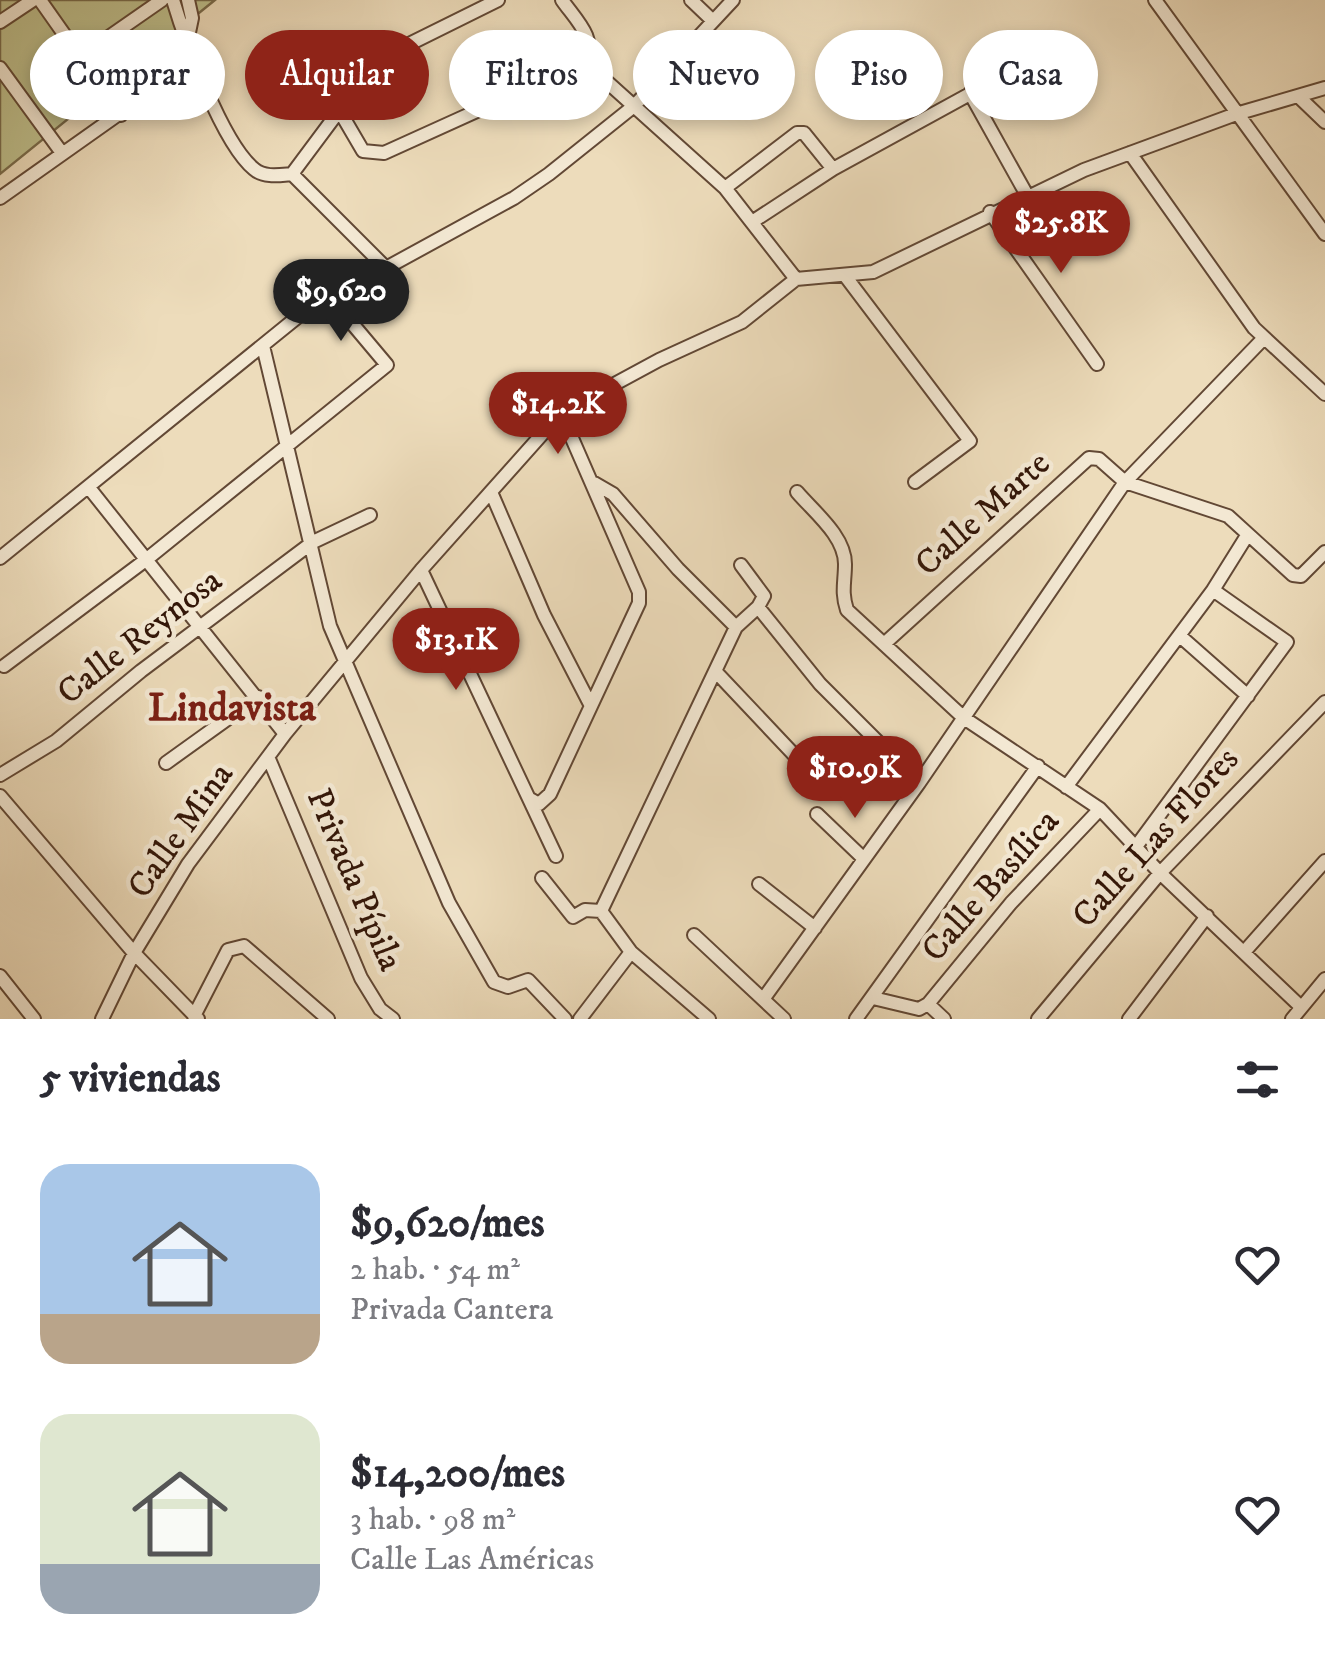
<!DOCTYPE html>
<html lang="es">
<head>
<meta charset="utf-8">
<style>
  :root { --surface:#fff; --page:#f7f7f7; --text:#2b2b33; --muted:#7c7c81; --accent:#8f2418 }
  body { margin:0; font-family:"IM FELL DW Pica",serif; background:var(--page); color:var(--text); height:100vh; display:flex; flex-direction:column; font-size:38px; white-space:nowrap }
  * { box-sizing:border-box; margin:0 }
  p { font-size:32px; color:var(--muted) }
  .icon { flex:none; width:55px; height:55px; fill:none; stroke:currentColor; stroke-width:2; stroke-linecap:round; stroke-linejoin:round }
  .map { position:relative; height:1019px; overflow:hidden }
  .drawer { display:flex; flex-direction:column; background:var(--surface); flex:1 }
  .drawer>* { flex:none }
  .top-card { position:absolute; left:30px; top:30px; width:1265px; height:90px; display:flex; gap:20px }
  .price { position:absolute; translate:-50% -85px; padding:0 22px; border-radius:35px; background:var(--accent); color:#fff; font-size:32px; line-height:65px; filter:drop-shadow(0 2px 5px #0008) }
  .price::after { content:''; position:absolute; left:50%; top:60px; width:30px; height:22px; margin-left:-15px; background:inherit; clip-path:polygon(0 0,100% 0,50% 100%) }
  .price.selected { background:#222; color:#fff }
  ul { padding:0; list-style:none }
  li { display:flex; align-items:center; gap:30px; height:250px; padding:0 40px }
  li span { display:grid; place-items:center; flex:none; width:280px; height:200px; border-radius:30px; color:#555 }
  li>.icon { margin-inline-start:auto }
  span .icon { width:120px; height:120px; fill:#fffc; stroke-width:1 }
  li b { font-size:42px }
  h2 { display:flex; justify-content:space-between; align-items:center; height:120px; padding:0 40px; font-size:42px }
  .tag { padding:0 35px; border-radius:45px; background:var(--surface); box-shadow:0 5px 15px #0003; font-size:35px; line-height:90px }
  .tag.selected { background:var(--accent); color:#fff }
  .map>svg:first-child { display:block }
  .green { fill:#bebf8c; stroke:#786a4a; stroke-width:2.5 }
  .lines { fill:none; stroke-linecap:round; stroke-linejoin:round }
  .minor-casing { stroke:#624835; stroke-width:16 }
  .minor { stroke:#f3e8d3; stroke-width:12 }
  .labels { text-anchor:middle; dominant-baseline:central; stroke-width:9; stroke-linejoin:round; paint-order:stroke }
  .street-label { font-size:35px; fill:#331608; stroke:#f3e8d3 }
  .quarter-label { font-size:40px; font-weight:bold; fill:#7a1f14; stroke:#f3e8d3 }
</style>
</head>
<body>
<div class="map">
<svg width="1325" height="1019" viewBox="0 0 1325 1019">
  <rect width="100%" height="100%" fill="#eddcbb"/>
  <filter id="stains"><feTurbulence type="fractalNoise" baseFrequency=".002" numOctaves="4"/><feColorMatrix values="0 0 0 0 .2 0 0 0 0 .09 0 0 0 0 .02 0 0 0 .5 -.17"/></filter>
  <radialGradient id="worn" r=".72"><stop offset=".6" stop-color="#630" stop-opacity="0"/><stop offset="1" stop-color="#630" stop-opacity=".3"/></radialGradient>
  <path class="green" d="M0 0H215L0 174Z"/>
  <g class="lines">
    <defs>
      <path id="minor" d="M40 0 121 115
        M173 0C185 40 222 143 254 169 264 178 280 175 292 174L384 266
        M691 0 713 21
        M1155 0 1325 234
        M0 22 33 0
        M188 37 192 18 188 0
        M80 57 162 0
        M585 62 725 188 796 279
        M0 68 62 153
        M970 93 1028 197
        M1299 97 1325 122
        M339 110 363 151 384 153 585 62C598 39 575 19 562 0
        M1130 153 1254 328 1325 394
        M292 174 377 60 498 0
        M725 188 797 133H804L833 169
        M0 198 195 60
        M990 212 1097 364
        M752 222 833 169 1021 66
        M846 277 970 441 915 482
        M263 346 330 626 449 903 494 982 508 987 528 980 565 1019
        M594 483 613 494 678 569 736 627
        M90 489 285 734
        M491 492 544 615 590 704
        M797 492C814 512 845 536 845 564 845 582 841 592 847 610L964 718 1100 809 1160 873 1301 1007
        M0 558 300 315 514 198 549 174 634 106 733 0
        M741 565 764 596 758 607
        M421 570 556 856
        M1180 636 1248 696
        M884 644 1089 458 1099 459 1125 482 1228 516 1293 575 1301 576 1325 552
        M4 666 147 559 387 365 329 296
        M716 672 800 761
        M269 759 361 978 380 1009 393 1019
        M166 763 258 697
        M0 775 56 741 141 671 313 542 370 515
        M1066 787 1213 590 1248 534
        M0 796 134 953 198 1019
        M530 799 539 804 550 794 639 603V592L561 413
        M817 814 864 859
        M1135 848 1287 642 1213 590
        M542 878 573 917 585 910 601 911
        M759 884 815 928
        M601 911 736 627 758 607 820 684 919 783
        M601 911 631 952 709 1019
        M694 935 784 1019
        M1245 951 1325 861
        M0 976 34 1019
        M764 998 919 783 1125 482 1263 339
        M873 998 919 1009 928 1004
        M928 1004 1011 903 1100 809
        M928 1004 944 1019
        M194 1016 228 950 244 946 328 1019
        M102 1019 134 953 188 864 285 734 421 570 561 413 659 360 742 322 796 279 873 272 1084 170 1236 114 1325 88
        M580 1019 631 952
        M856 1019 1038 766
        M1038 1019 1160 873 1325 702
        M1129 1019 1207 916
        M1292 1019 1325 979"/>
    </defs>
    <use href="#minor" class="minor-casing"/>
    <use href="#minor" class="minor"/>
  </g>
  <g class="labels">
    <g class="street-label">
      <text transform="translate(983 514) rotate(-42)">Calle Marte</text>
      <text transform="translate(140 637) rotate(-38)">Calle Reynosa</text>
      <text transform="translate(181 831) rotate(-55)">Calle Mina</text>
      <text transform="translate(1156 838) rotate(-48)">Calle Las Flores</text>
      <text transform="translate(354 880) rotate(67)">Privada Pípila</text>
      <text transform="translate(991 886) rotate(-49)">Calle Basílica</text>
    </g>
    <g class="quarter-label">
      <text x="232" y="709">Lindavista</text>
    </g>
  </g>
  <rect width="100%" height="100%" filter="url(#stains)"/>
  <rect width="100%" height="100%" fill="url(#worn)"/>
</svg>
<b class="price" style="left:1061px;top:276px">$25.8K</b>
<b class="price selected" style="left:341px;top:344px">$9,620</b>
<b class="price" style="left:558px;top:457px">$14.2K</b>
<b class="price" style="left:456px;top:693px">$13.1K</b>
<b class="price" style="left:855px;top:821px">$10.9K</b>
<div class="top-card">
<a class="tag">Comprar</a>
<a class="tag selected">Alquilar</a>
<a class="tag">Filtros</a>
<a class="tag">Nuevo</a>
<a class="tag">Piso</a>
<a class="tag">Casa</a>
</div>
</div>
<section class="drawer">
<h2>5 viviendas<svg class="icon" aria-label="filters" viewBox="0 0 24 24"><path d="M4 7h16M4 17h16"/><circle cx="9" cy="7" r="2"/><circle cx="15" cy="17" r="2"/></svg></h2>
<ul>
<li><span style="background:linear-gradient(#a9c7e8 75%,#b9a48a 0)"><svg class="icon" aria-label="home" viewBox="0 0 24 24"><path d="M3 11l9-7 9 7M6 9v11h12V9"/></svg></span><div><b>$9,620/mes</b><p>2 hab. · 54 m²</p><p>Privada Cantera</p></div><svg class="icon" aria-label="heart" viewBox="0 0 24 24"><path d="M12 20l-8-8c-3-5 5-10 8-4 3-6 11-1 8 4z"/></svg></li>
<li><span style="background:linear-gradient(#dfe7d0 75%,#9aa5b1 0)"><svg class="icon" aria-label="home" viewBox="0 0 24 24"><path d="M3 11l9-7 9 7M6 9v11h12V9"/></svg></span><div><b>$14,200/mes</b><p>3 hab. · 98 m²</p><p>Calle Las Américas</p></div><svg class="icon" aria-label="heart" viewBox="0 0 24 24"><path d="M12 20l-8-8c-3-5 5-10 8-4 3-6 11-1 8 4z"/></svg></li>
</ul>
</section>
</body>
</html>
